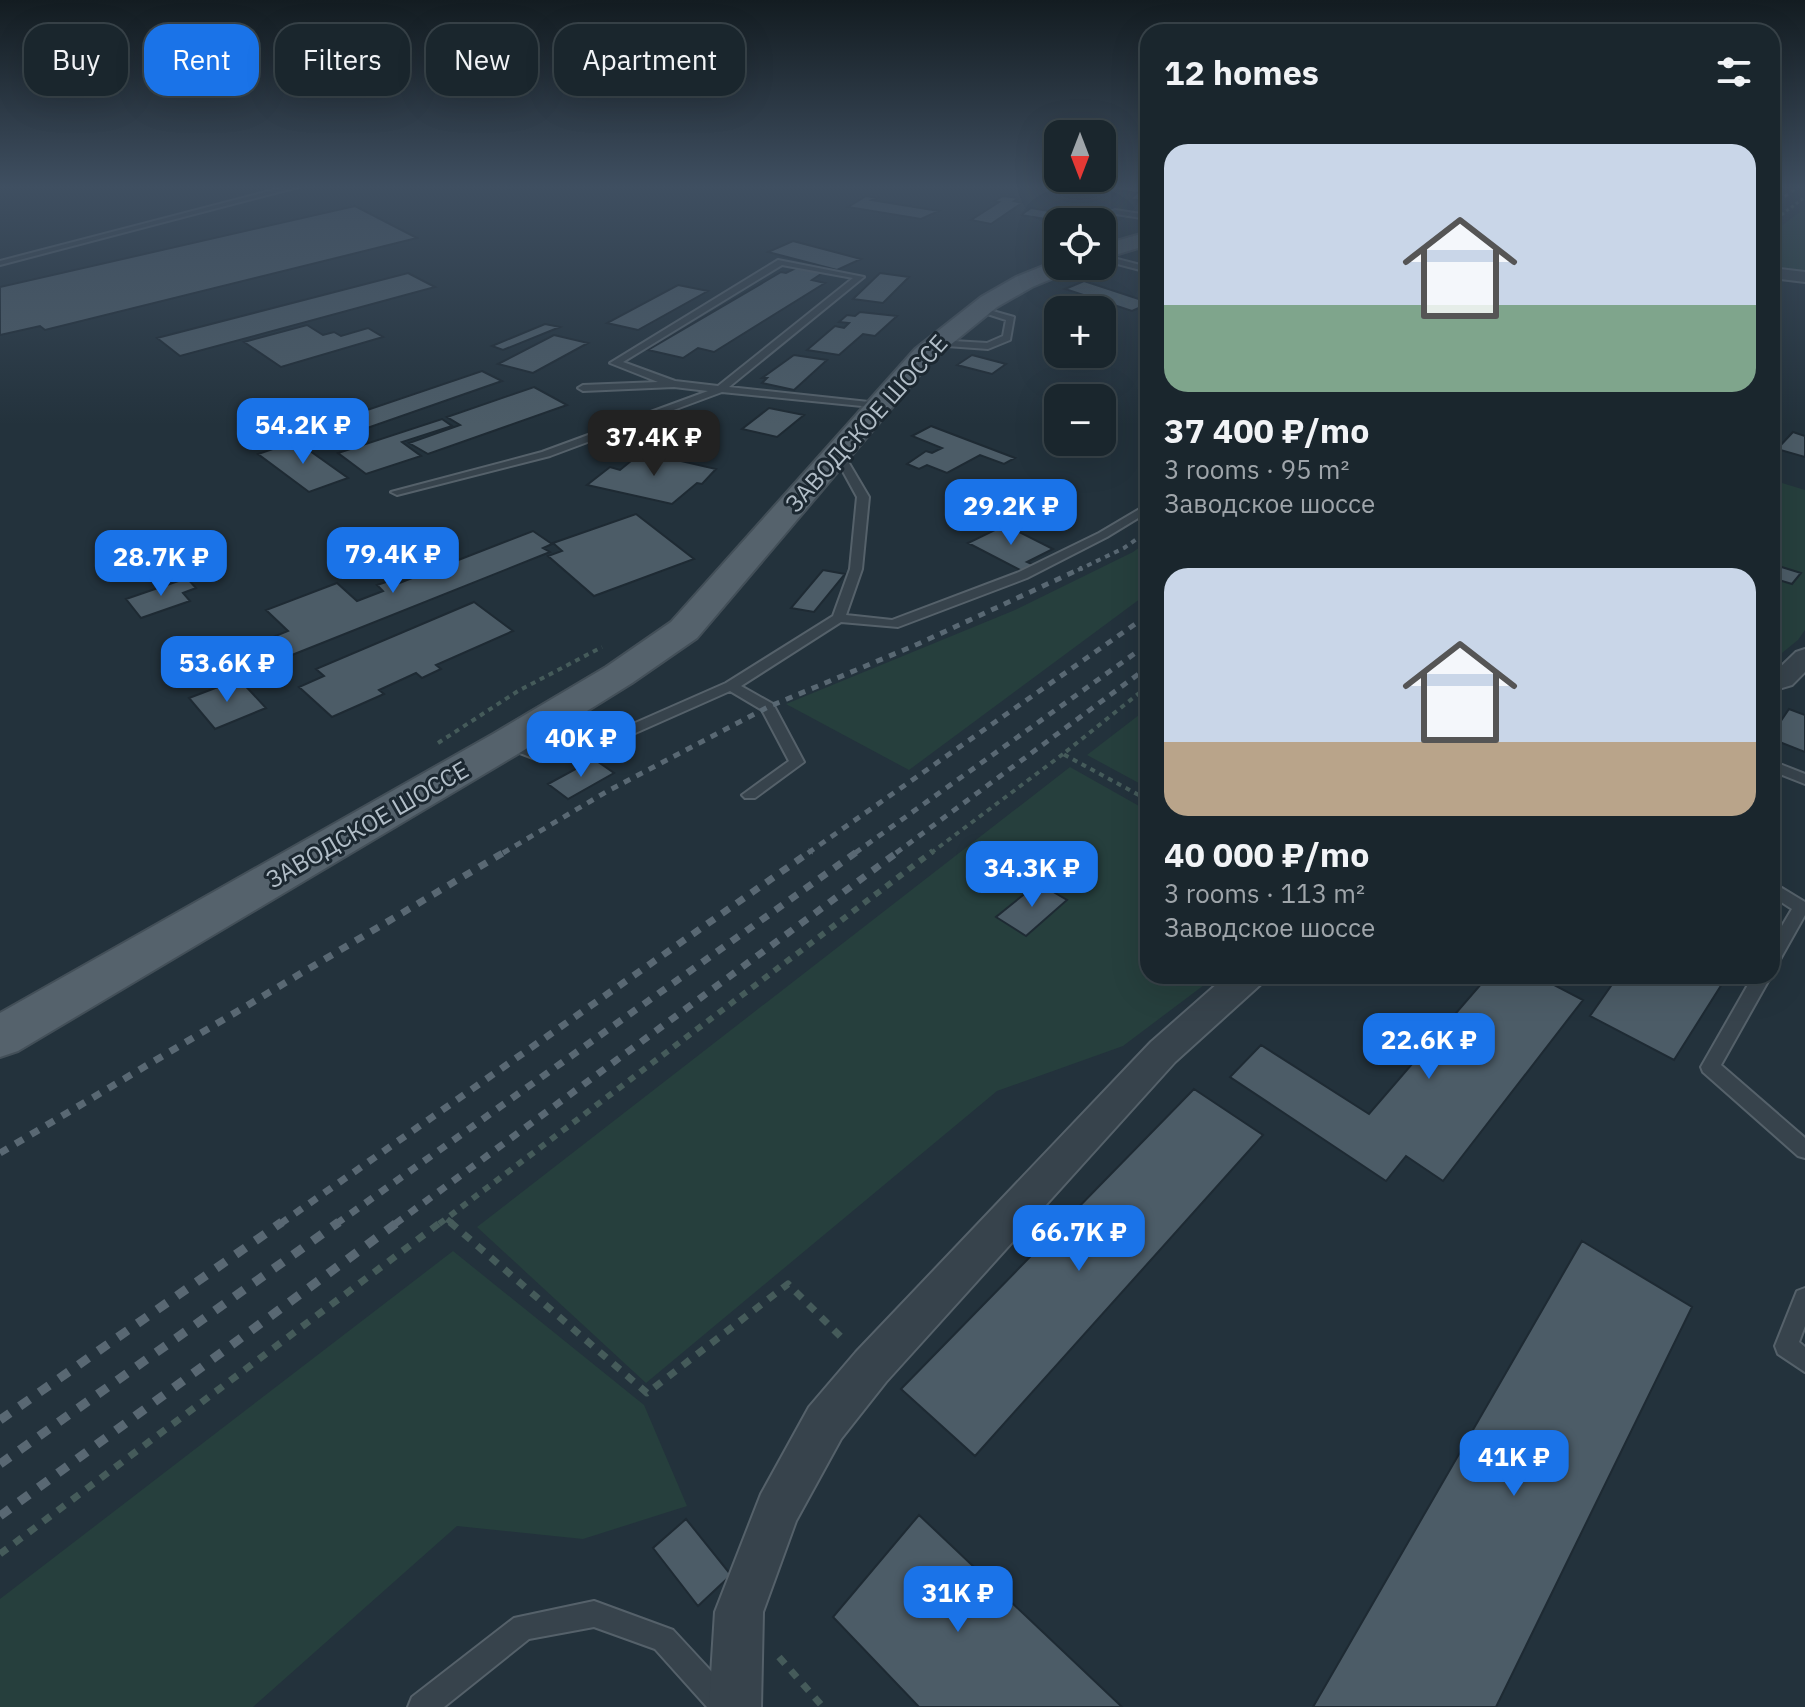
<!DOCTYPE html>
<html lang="en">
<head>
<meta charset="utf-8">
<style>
  :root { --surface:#1a262d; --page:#273239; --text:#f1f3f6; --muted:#9fa5aa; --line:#384349; --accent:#1a73e8 }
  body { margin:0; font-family:"IBM Plex Sans",sans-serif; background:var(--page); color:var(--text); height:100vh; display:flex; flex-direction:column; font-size:30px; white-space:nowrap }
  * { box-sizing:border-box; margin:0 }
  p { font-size:26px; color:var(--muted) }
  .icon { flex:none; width:44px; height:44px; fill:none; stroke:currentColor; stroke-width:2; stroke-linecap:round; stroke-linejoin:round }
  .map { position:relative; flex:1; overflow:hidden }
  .panel { position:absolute; left:1140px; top:24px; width:640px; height:960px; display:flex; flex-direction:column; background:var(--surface); border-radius:24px; box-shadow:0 8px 32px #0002,0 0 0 2px var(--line) }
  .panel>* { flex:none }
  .hud { position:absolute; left:24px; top:24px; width:760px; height:72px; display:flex; gap:16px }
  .needle { width:52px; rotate:180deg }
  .controls { position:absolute; left:1044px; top:120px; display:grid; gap:16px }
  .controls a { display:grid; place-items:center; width:72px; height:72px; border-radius:16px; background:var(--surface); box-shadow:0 8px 32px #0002,0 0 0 2px var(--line); font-size:40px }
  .price { position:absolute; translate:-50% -68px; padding:0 18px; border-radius:16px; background:var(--accent); color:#fff; font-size:26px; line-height:52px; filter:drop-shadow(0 2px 4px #0008) }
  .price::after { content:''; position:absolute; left:50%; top:48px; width:24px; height:18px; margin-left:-12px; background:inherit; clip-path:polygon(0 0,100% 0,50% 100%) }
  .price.selected { background:#222; color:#fff }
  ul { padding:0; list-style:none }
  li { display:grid; align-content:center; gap:16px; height:424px; padding:0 24px }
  li span { display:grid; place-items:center; height:248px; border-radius:24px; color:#555 }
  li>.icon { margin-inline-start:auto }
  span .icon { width:144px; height:144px; fill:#fffc; stroke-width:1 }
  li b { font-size:34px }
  h2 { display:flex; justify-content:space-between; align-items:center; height:96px; padding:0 24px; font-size:34px }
  .tag { padding:0 28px; border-radius:24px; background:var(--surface); box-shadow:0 8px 32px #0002,0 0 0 2px var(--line); font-size:28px; line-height:72px }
  .tag.selected { background:var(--accent); color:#fff }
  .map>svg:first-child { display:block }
  .green { fill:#263f3d }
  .building { fill:#4c5c67; stroke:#1e2a33; stroke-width:2 }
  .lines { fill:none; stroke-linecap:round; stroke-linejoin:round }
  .service-casing { stroke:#55616a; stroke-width:4 }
  .minor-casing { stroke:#55616a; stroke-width:4 }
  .primary-casing { stroke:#434f58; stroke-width:4 }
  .path-far3 { stroke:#455b5a; stroke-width:3; stroke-dasharray:3 3; stroke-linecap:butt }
  .path-far2 { stroke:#455b5a; stroke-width:4; stroke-dasharray:5 5; stroke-linecap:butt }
  .path-far1 { stroke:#455b5a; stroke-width:6; stroke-dasharray:7 7; stroke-linecap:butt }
  .path { stroke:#455b5a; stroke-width:7; stroke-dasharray:9 9; stroke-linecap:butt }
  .service { fill:#37434c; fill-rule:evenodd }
  .minor { fill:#37434c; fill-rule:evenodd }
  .primary { fill:#55626c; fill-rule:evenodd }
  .rail-far4 { stroke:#596873; stroke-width:3; stroke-dasharray:4 4; stroke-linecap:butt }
  .rail-far3 { stroke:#596873; stroke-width:4; stroke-dasharray:5 5; stroke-linecap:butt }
  .rail-far2 { stroke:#596873; stroke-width:5; stroke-dasharray:7 7; stroke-linecap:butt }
  .rail-far1 { stroke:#596873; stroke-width:7; stroke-dasharray:9 9; stroke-linecap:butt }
  .rail { stroke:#596873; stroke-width:9; stroke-dasharray:12 12; stroke-linecap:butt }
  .labels { text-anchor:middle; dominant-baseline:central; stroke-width:6; stroke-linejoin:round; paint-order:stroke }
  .street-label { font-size:24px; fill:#b2bec8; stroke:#1c2831 }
</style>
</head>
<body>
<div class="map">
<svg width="1805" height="1707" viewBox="0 0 1805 1707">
  <rect width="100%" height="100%" fill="#23323c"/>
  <path class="green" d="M1805 208V272L1772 265V233Z
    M1772 480 1805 490V630L1798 640 1772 661Z
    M1148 541V593L909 770 786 704 1015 610 1133 552Z
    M1148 708V788L1087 755Z
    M1070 767 1148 811V976H1216L1123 1046 997 1091 646 1383 477 1227Z
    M453 1251 644 1405 687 1506 583 1539 457 1526 253 1707H0V1599Z"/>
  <path class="building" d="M1088 186H1148V201L1130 199 1137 193Z
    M866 196 877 198 872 200 939 211 921 219 848 207Z
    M1003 196 1019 198 1014 201 1022 203 991 224 971 220 999 202 994 201Z
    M355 206 417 238 45 330 40 326 0 335V287Z
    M1031 208 1067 214 1057 221 1021 215Z
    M793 241 861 259 837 270 768 252Z
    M798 267 824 272 812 280 825 283 714 352 698 348 683 358 648 350 781 272 786 273Z
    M408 273 435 287 180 356 157 338Z
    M880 273 909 277 883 303 853 299Z
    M1084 281 1148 302V304L1132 311 1065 289Z
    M678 285 708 291 638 330 607 323Z
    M860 312 897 316 875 336 863 334 839 355 807 350 835 326 844 328 849 323 839 322 847 315 855 316Z
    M545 324 560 327 503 350 492 346Z
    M307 325 323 335 334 332 341 336 368 328 383 337 281 367 244 342Z
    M554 335 588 343 533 373 498 364Z
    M794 355 827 360 794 390 762 383 767 378H762Z
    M972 355 1006 364 992 374 957 365Z
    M482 371 502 381 330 441 311 429Z
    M534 387 567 405 428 454 409 443 460 425 447 417Z
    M769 408 804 415 777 437 742 429Z
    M442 419 452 426 402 442 421 456 366 474 338 453Z
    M931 426 1015 458 1004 464 980 455 947 473 927 465 919 469 907 464 926 451 932 453 942 448 912 436Z
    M1793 432 1805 436V457L1777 449Z
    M296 441 348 478 309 492 258 454Z
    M642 452 716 469 702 484 697 483 672 504 587 485 610 467 620 470Z
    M636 514 694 559 594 596 548 556 562 551 553 543Z
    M1005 525 1053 549 1027 562 1034 565 1022 571 968 543Z
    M533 531 552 544 543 548 550 552 292 655 273 637 288 631 266 610 337 583 357 601 383 591 377 585 389 581 394 585Z
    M1772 564 1801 573 1792 584 1772 578Z
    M823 570 845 574 814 612 791 608Z
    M187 578 196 588 183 593 190 601 141 618 126 599Z
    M474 602 513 631 436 665 441 669 422 678 416 673 379 690 384 694 332 717 299 687 324 676 316 669Z
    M239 679 266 708 215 729 189 698Z
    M1789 709 1805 715V752L1772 739V734Z
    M594 759 614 773 568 799 548 784Z
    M1038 883 1067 900 1026 936 996 917Z
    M1488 976H1537L1583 1000 1443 1181 1406 1156 1386 1181 1230 1077 1261 1045 1369 1114Z
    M1618 976H1727L1674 1060 1590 1016Z
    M1194 1089 1263 1135 975 1456 901 1389Z
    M1582 1241 1692 1307 1496 1707H1313Z
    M919 1515 1122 1707H919L833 1617Z
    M686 1519 731 1575 698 1606 653 1548Z"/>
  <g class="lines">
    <defs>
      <path id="service" d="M289 186H302L0 265V261Z
        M1115 210 1148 215V219L1116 214 1096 222H1085Z
        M1102 255 1148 267V272L1102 260Z
        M778 260 864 277 729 387 878 403 882 404V408L722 392 550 456 397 495 391 492 542 452 708 391 674 387 583 391 578 388 583 385 658 382 610 363ZM782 265 853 278 718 386 675 381 623 362Z
        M975 306 1014 317 1010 340 988 349 933 345 931 343 936 340 987 343 1003 336 1006 320 975 310Z
        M835 453H843L869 497 862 569 846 615 892 620 1019 572 1099 533 1148 504V512L1107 537 1027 578 898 627 841 622 741 686 773 704 804 762 755 798H745L742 795 789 761 762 710 730 691 579 758 540 761 502 746 500 743 502 740 507 738 541 751 576 749 726 683 833 616 850 569 857 497 834 455Z
        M1772 761 1805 774V784L1772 771Z
        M1772 882 1805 902V915L1778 963 1772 964V943L1792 909 1772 896Z
        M1753 976H1771L1721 1065 1805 1138V1158L1798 1156 1703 1072 1701 1067Z
        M1805 1288V1326L1799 1342 1805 1347V1372L1778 1354 1775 1346 1797 1291Z
        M594 1601 673 1630 735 1697 739 1707H707L655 1649 594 1627 529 1639 444 1707H408L412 1697 514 1618Z"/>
      <path id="minor" d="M1772 268 1805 272V282L1772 278Z
        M1805 649V672L1792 685 1772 691V675L1796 652Z
        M1226 976H1265L1260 985 1175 1062 886 1382 841 1439 796 1521 763 1612 761 1707H709L715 1612 761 1494 809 1407 856 1352 1151 1042Z"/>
      <path id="primary" d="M1148 232V245L1102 259V245Z
        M1058 260V266H1074L1071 271 1032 287 997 307 933 359 697 638 632 683 521 752 18 1051 0 1057V1013L493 734 606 667 671 622 915 349 981 297 1016 277Z"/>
    </defs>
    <use href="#service" class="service-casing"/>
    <use href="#minor" class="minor-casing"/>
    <use href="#primary" class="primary-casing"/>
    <path class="path-far3" d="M1772 222 1805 197"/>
    <path class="path-far2" d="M1148 686 1063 754 1148 800
      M438 743 518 691 602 647
      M931 853 1063 754"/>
    <path class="path-far1" d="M447 1219 453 1224
      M439 1224 933 851"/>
    <path class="path" d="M450 1222 647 1393 788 1284 845 1341
      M0 1554 441 1222
      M779 1657 823 1707"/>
    <use href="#service" class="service"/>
    <use href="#minor" class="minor"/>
    <use href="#primary" class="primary"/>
    <path class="rail-far4" d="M1772 206 1799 186"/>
    <path class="rail-far3" d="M1078 570 1124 548 1148 531"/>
    <path class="rail-far2" d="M503 853 606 792 768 707 918 644 1082 568
      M808 853 1148 615
      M855 853 1148 644
      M896 853 1148 667"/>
    <path class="rail-far1" d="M0 1153 506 851
      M280 1224 811 851
      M336 1224 858 851
      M395 1224 899 851"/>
    <path class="rail" d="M0 1420 282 1222
      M0 1464 339 1222
      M0 1516 398 1222"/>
  </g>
  <linearGradient id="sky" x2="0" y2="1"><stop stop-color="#131c21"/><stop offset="0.44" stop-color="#3f4f61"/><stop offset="1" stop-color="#3f4f61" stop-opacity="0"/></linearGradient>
  <rect width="1805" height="425" fill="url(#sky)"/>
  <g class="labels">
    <g class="street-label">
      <text transform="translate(866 423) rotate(-48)">ЗАВОДСКОЕ ШОССЕ</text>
      <text transform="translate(367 824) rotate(-30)">ЗАВОДСКОЕ ШОССЕ</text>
    </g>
  </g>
</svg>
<div class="controls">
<a><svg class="needle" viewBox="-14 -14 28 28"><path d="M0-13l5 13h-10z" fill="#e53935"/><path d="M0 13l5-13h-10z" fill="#9fa5aa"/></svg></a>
<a><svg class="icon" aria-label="locate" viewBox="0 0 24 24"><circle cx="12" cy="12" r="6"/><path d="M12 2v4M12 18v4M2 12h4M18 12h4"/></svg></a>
<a>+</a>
<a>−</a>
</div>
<b class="price" style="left:303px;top:466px">54.2K ₽</b>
<b class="price selected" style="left:654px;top:478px">37.4K ₽</b>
<b class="price" style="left:1011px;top:547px">29.2K ₽</b>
<b class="price" style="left:393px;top:595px">79.4K ₽</b>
<b class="price" style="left:161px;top:598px">28.7K ₽</b>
<b class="price" style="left:227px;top:704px">53.6K ₽</b>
<b class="price" style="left:581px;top:779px">40K ₽</b>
<b class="price" style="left:1032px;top:909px">34.3K ₽</b>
<b class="price" style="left:1429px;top:1081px">22.6K ₽</b>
<b class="price" style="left:1079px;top:1273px">66.7K ₽</b>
<b class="price" style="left:1514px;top:1498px">41K ₽</b>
<b class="price" style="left:958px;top:1634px">31K ₽</b>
<div class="hud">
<a class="tag">Buy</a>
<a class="tag selected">Rent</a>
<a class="tag">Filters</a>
<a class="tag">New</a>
<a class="tag">Apartment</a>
</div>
<section class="panel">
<h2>12 homes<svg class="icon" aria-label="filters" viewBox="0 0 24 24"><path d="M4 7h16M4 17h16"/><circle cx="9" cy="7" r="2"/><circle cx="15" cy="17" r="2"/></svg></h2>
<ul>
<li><span style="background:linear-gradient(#c9d6e8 65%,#7fa58c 0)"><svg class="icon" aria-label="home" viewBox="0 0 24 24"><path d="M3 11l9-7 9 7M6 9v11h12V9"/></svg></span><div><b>37 400 ₽/mo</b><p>3 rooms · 95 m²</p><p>Заводское шоссе</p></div></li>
<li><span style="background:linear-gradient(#c9d6e8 70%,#b9a48a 0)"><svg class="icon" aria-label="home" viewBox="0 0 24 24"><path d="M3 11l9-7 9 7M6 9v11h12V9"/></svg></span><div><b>40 000 ₽/mo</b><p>3 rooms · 113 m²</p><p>Заводское шоссе</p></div></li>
</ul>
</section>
</div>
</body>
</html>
